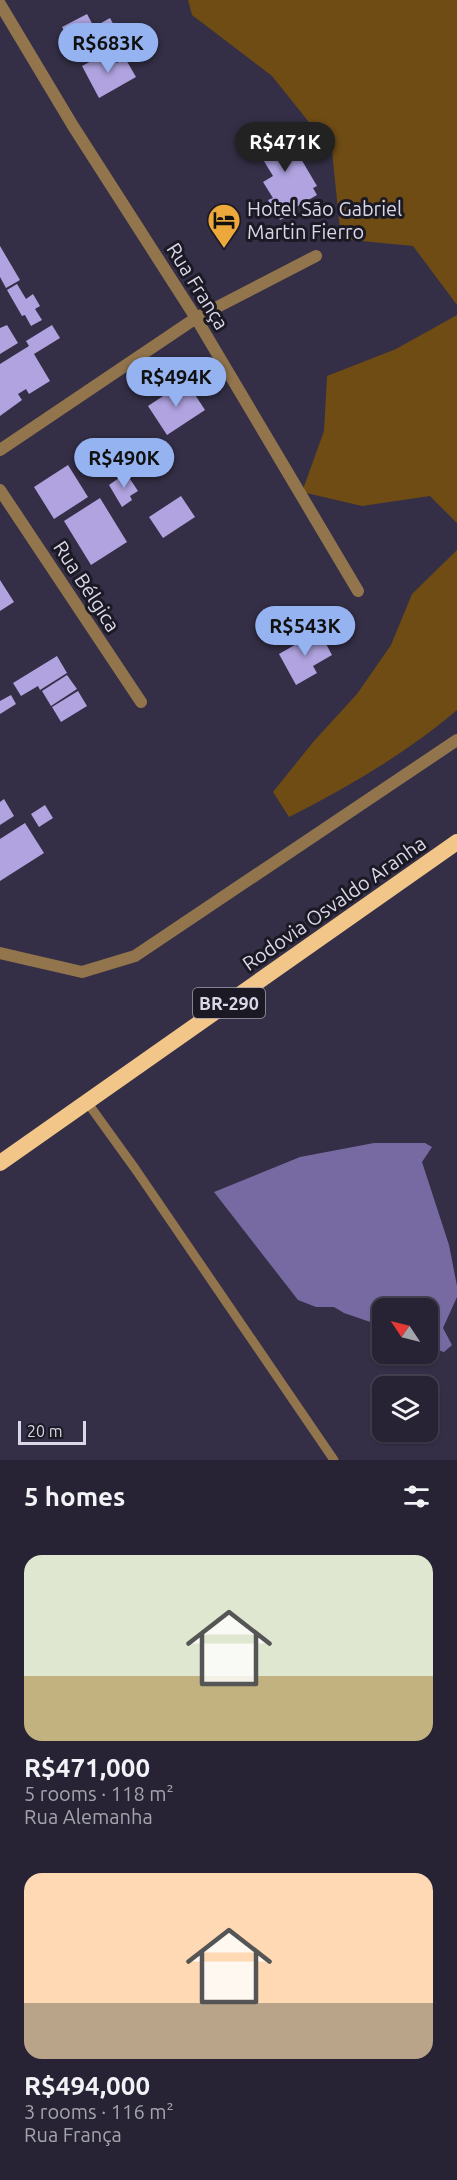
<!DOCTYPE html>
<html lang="en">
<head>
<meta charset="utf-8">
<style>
  :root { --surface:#272334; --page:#2f2b3c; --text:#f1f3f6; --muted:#a4a4ac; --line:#43404f; --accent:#95b2f1 }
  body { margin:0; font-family:Ubuntu,sans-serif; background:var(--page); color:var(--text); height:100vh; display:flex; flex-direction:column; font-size:22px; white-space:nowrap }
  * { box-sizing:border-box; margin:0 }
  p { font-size:20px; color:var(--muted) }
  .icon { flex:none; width:33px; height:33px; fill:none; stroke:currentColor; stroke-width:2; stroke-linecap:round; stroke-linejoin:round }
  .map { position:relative; height:1460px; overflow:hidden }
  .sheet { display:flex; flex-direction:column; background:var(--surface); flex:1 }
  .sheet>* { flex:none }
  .needle { width:39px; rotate:305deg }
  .controls { position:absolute; left:372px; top:1298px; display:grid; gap:12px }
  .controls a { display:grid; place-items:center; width:66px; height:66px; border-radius:12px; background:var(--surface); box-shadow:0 2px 4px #0004,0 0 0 2px var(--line); font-size:30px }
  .scale { position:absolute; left:18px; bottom:15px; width:68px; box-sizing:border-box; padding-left:6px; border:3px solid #dad7e7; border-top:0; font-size:16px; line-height:21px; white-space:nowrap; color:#dad7e7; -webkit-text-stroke:4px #1b1924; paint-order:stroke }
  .price { position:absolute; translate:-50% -51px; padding:0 14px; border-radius:21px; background:var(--accent); color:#111; font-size:20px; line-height:39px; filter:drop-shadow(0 2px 3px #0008) }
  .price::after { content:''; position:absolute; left:50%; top:36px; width:18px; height:14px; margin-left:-9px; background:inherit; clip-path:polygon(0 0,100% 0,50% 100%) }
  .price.active { background:#222; color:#fff }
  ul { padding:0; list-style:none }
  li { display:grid; align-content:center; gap:12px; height:318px; padding:0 24px }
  li span { display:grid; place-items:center; height:186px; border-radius:18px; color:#555 }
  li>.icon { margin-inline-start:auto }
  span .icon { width:108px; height:108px; fill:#fffc; stroke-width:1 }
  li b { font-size:26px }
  h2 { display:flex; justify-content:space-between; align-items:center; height:72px; padding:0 24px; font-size:26px }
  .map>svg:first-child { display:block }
  .green { fill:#6f4c14 }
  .water { fill:#776aa3 }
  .building { fill:#b0a3e0 }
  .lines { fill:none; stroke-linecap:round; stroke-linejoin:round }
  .service { stroke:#92754d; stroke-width:9 }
  .minor { stroke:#92754d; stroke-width:12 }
  .tertiary { stroke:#92754d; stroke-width:12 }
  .trunk { stroke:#f2c688; stroke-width:16 }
  .labels { text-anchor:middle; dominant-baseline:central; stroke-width:6; stroke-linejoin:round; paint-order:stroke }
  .shield { fill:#1b1924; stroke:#a19eac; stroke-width:1.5 }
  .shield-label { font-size:18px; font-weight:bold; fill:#dad7e7 }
  .poi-label { font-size:20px; fill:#dad7e7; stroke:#1b1924; text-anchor:start }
  .street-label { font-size:20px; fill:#dad7e7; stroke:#1b1924 }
</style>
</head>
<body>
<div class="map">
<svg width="457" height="1460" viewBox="0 0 457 1460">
  <rect width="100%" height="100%" fill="#342f46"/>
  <path class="green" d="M188 0H457V305L413 246 341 239 332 151 272 76 192 15Z
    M457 315V523L430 496 362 506 302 492 324 431 327 376 396 349Z
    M457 550V710C405 754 350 786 289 817L273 792 314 741 357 694 391 645 412 594Z"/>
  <path class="water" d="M374 1143H425L432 1147 422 1162 449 1245 457 1286V1297L443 1328 452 1345 444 1352 428 1347V1308H382V1326L344 1313 334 1307H316L298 1300 214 1192 300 1157Z"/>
  <path class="building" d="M87 14 94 27 110 18 118 33 77 55 62 27Z
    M110 51 117 63 125 58 136 77 99 98 82 66Z
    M281 125 317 186 313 188 317 195 291 210 293 213 280 220 268 200 273 198 263 182 273 176 253 143Z
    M0 246 20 280 6 288 0 277Z
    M17 284 26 299 33 294 40 306 35 309 42 320 31 326 25 315 22 316 7 290Z
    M7 325 18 343 0 354V328Z
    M52 325 60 338 34 354 50 381 29 394 26 389 18 394 22 400 0 416V364L29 346 26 341Z
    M186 381 205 410 167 435 148 406Z
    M124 447 136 464 122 473 110 455Z
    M68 465 88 497 54 519 34 487Z
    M126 473 138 491 130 496 132 500 122 507 109 485Z
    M181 496 195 517 163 538 149 517Z
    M100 498 127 542 91 565 64 521Z
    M0 580 14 602 0 611Z
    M319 631 332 655 313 666 317 673 296 685 279 654Z
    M57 656 67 673 40 690 38 686 21 696 13 683Z
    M67 675 77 689 51 706 42 691Z
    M78 691 87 706 61 722 52 707Z
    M11 695 16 704 0 714V701Z
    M4 799 14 816 0 825V802Z
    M45 805 53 818 39 827 31 814Z
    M25 823 44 853 0 881V839Z"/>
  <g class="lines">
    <path class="service" d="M87 1102 136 1170 334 1460"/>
    <path class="minor" d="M0 4 73 126 196 318 358 591
      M0 450 196 318 316 256
      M0 490 141 702"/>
    <path class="tertiary" d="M0 953 82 972 135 956 457 740"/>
    <path class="trunk" d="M0 1163 457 842"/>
  </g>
  <defs>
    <symbol id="hotel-pin" viewBox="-11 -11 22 30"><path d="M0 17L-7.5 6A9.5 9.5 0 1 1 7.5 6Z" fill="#eda83b" stroke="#1b1924"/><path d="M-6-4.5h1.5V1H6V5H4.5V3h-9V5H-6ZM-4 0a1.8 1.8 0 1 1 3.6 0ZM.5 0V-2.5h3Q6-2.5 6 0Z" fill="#111"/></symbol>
  </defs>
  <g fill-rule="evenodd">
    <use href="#hotel-pin" x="205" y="201" width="38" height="52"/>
  </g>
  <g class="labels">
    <rect class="shield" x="193" y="988" width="72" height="30" rx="4.5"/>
    <g class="shield-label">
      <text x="229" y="1003">BR-290</text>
    </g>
    <g class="poi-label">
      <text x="247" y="208">Hotel São Gabriel<tspan x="247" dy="23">Martin Fierro</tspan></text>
    </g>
    <g class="street-label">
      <text transform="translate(198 286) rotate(58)">Rua França</text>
      <text transform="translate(87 586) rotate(57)">Rua Bélgica</text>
      <text transform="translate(334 903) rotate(-35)">Rodovia Osvaldo Aranha</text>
    </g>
  </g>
</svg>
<div class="controls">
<a><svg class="needle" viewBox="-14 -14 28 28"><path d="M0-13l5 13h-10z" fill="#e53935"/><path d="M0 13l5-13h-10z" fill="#a4a4ac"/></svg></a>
<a><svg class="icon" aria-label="layers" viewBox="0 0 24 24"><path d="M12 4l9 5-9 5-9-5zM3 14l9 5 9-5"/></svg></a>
</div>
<div class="scale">20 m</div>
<b class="price" style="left:108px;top:74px">R$683K</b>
<b class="price active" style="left:285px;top:173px">R$471K</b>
<b class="price" style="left:176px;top:408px">R$494K</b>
<b class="price" style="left:124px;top:489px">R$490K</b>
<b class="price" style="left:305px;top:657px">R$543K</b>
</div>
<section class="sheet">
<h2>5 homes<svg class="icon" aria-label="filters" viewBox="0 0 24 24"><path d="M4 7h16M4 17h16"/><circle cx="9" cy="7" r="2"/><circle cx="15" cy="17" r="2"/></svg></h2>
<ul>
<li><span style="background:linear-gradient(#dfe7d0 65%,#c2b280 0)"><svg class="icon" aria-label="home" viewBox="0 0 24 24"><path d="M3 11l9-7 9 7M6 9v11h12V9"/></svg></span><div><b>R$471,000</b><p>5 rooms · 118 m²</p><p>Rua Alemanha</p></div></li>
<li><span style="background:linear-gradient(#ffd9b3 70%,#b9a48a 0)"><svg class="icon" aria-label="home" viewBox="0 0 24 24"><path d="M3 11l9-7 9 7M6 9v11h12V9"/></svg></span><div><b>R$494,000</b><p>3 rooms · 116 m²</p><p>Rua França</p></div></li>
</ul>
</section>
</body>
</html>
